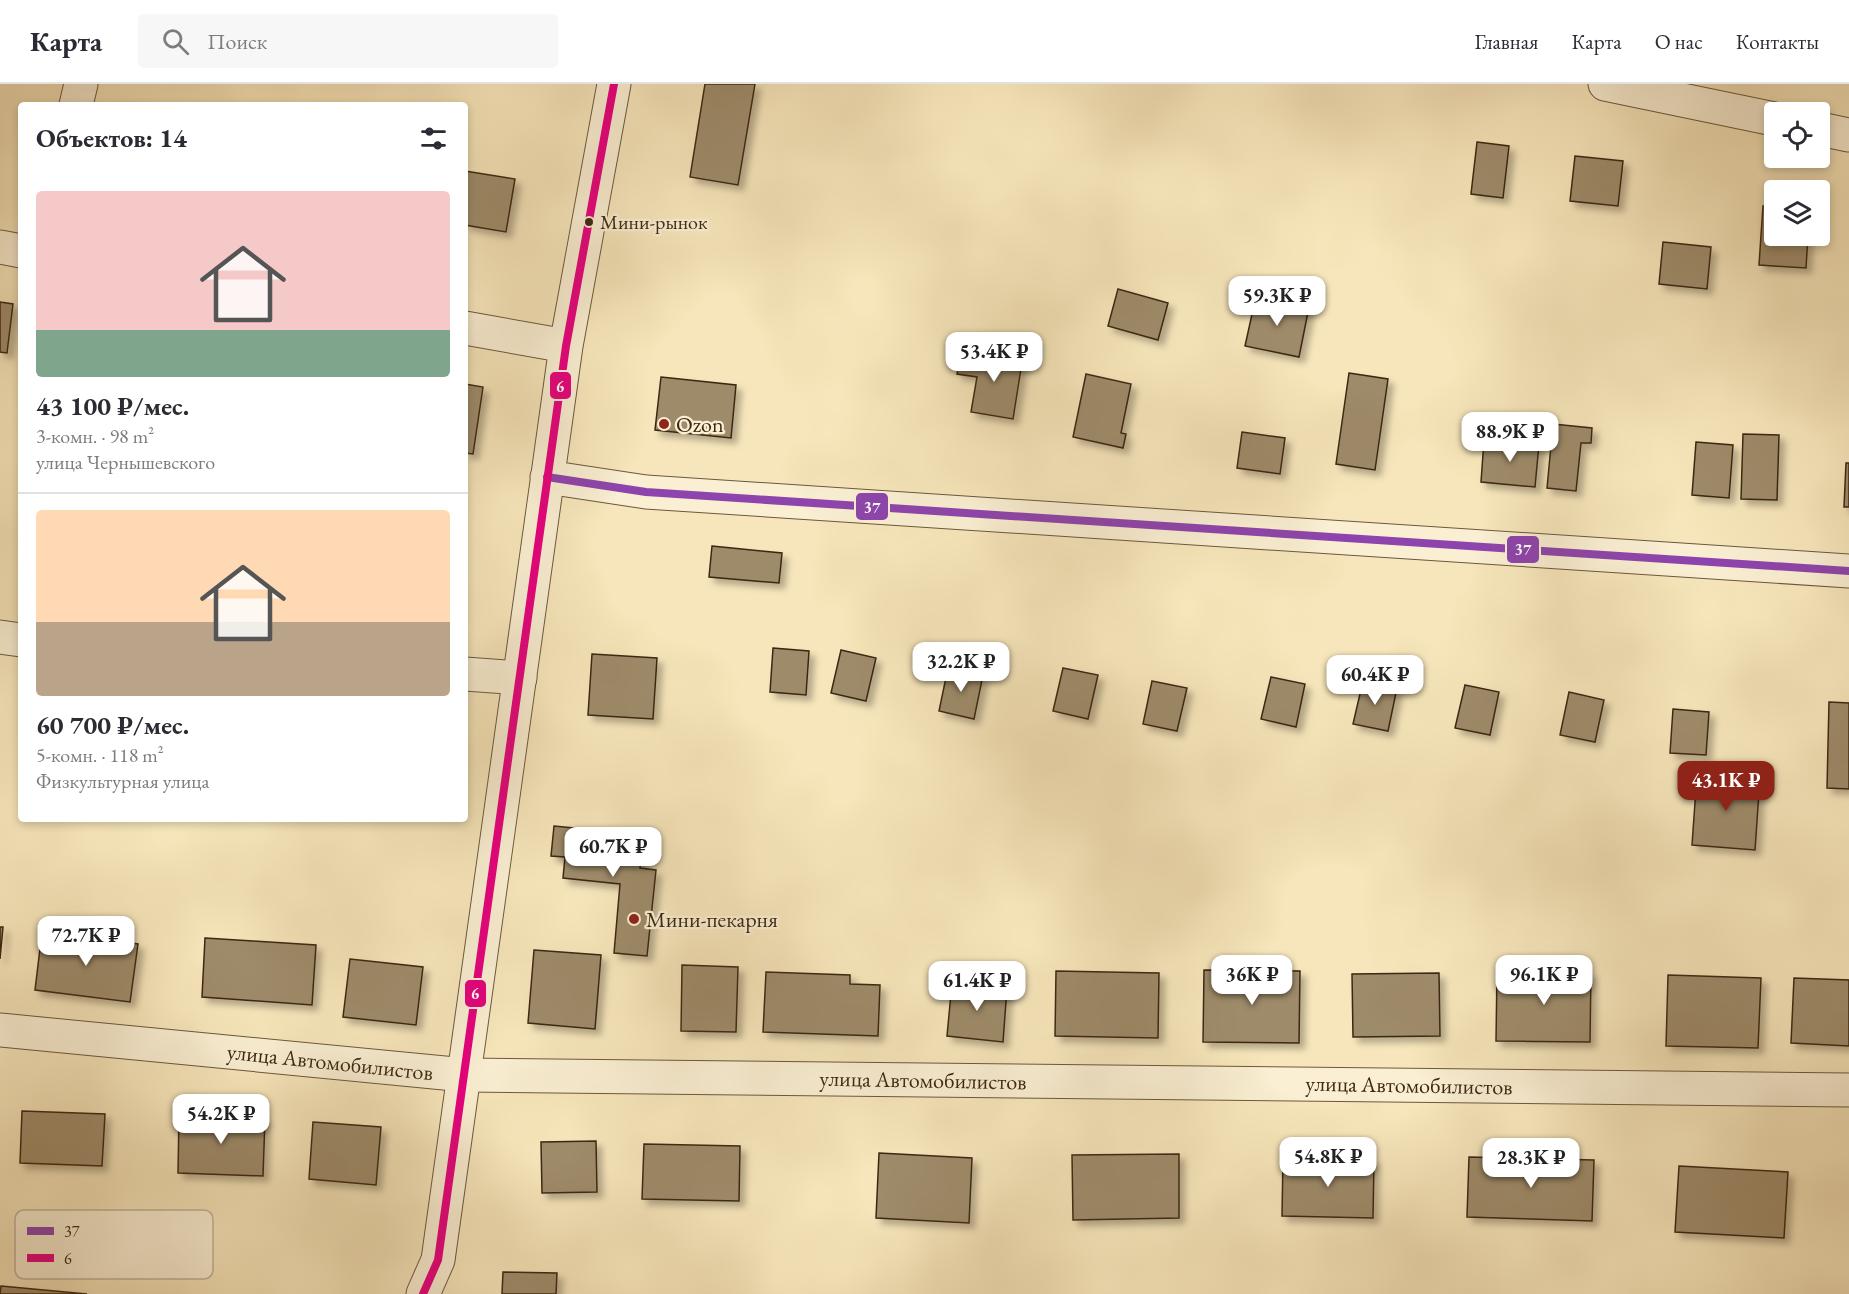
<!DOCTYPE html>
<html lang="ru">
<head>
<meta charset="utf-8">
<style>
  :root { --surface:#fff; --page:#f7f7f7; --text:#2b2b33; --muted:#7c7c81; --line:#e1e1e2; --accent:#8f2418 }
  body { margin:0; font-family:"EB Garamond",serif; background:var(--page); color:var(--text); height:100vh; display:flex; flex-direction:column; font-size:22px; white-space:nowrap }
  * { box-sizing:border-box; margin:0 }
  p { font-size:20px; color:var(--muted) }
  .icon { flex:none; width:33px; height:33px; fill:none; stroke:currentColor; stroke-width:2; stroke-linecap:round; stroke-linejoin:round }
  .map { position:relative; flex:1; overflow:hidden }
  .panel { position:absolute; left:18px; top:18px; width:450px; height:720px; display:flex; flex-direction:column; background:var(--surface); border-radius:6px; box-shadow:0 3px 9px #0003 }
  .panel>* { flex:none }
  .controls { position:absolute; left:1764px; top:18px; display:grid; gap:12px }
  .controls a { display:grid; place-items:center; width:66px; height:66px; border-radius:6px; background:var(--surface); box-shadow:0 3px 9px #0003; font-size:30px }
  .price { position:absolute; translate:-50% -51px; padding:0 14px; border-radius:12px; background:#fff; color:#222; font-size:20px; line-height:39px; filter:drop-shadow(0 2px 3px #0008) }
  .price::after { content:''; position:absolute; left:50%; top:36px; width:18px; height:14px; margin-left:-9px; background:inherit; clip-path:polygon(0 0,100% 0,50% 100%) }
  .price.current { background:var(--accent); color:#fff }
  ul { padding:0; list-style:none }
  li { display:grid; align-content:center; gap:12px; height:318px; padding:0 18px }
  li+li { border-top:2px solid var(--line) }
  li span { display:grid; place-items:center; height:186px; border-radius:6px; color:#555 }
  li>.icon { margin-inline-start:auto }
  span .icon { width:108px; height:108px; fill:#fffc; stroke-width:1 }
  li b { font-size:26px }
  h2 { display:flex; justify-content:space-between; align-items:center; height:72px; padding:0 18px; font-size:26px }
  header { display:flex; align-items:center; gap:36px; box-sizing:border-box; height:84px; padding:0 30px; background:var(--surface); border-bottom:2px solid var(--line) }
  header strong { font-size:28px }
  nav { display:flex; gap:33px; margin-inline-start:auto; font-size:21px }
  .search { width:420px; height:54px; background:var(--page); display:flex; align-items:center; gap:15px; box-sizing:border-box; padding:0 21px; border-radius:6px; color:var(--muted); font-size:22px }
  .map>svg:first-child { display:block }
  .building { fill:#9e8b6a; stroke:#3d2812; stroke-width:1.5; filter:url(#shadow) }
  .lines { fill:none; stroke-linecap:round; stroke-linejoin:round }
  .minor-casing { stroke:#6c583c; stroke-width:35 }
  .tertiary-casing { stroke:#6c583c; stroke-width:35 }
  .minor { stroke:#faefd3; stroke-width:33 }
  .tertiary { stroke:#faefd3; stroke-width:33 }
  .bus-1-casing { stroke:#faefd3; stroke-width:12 }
  .bus-2-casing { stroke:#faefd3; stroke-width:12 }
  .bus-1 { stroke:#8e44ad; stroke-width:8 }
  .bus-2 { stroke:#e5007d; stroke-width:8 }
  .bus-dot { fill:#3d2812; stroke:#faefd3; stroke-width:2 }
  .poi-dot { fill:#8f2418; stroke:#faefd3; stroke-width:2 }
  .labels { text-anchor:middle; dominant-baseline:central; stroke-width:4.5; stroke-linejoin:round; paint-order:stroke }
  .bus-label { font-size:20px; fill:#3d2812; stroke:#faefd3; text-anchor:start }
  .poi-label { font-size:22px; fill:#3d2812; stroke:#faefd3; text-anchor:start }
  .street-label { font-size:22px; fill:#3d2812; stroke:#faefd3 }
  .key { fill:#faefd3; stroke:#c1b399; stroke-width:1.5 }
  .key-label { font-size:16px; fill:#3d2812 }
  .line-badge { stroke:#faefd3; stroke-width:2 }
  .badge-label { font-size:16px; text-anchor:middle; font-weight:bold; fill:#fff }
</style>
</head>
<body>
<header>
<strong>Карта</strong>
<div class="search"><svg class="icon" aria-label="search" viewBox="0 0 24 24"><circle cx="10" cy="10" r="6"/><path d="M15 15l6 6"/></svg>Поиск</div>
<nav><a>Главная</a><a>Карта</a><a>О нас</a><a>Контакты</a></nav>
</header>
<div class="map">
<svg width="1849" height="1210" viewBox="0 0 1849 1210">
  <defs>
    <filter id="shadow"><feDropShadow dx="5.5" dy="5.5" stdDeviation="3" flood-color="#0004"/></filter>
  </defs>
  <rect width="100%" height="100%" fill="#f7e6bb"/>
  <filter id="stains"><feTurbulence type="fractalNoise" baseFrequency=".00333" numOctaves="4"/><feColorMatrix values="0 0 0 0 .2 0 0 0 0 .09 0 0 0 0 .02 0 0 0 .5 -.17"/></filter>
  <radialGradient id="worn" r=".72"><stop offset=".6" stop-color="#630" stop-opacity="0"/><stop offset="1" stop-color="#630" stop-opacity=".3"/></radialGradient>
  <path class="building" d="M705 0H755L738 101 690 93Z
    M1477 58 1509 62 1503 114 1471 110Z
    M1575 72 1623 77 1618 122 1570 117Z
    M465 87 515 95 506 148 465 141Z
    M1763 122 1774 123V152H1808L1806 184 1759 181Z
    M1663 158 1711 163 1707 205 1659 200Z
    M1118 205 1168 219 1158 256 1108 242Z
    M1256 212 1309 223 1299 273 1245 262Z
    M0 218 13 220 7 269 0 268Z
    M983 266 1023 272 1013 335 971 328 977 293 957 290 960 273 981 277Z
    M1349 289 1388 295 1375 386 1336 380Z
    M1086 290 1131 300 1121 349 1126 350 1123 364 1073 353Z
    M661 293 736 301 731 354 655 346Z
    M465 300 483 303 473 370 465 369Z
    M1553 340 1592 344 1591 359H1581L1576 407 1547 404Z
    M1242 348 1285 354 1280 390 1237 384Z
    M1743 350 1779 351 1777 416 1741 415Z
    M1484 356 1539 360 1535 403 1481 398Z
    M1696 358 1733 361 1729 414 1692 411Z
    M1846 379H1849V423H1844Z
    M712 462 782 469 779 499 709 493Z
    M773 564 809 567 806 611 770 608Z
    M841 566 876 574 866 617 831 609Z
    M592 570 657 574 653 635 588 631Z
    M948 584 983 591 974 635 939 627Z
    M1063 584 1098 591 1088 635 1053 627Z
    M1271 593 1305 600 1296 643 1261 635Z
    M1152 597 1187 604 1177 647 1143 640Z
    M1363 597 1397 604 1388 647 1353 640Z
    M1465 601 1499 608 1490 651 1455 644Z
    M1569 608 1604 616 1595 658 1560 651Z
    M1829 618 1849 619V705L1827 704Z
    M1673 625 1709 628 1706 671 1670 669Z
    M1697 690 1760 694 1755 766 1692 761Z
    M554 742 644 751 640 784 656 786 647 872 614 869 620 800 563 794 565 773 551 772Z
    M0 843H3L0 875Z
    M42 848 138 860 130 918 35 906Z
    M205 854 316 861 312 921 202 913Z
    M534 866 601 871 595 945 528 939Z
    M350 875 423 883 416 941 343 933Z
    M682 881 738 883 736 948 681 947Z
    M1204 886 1300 887 1299 959 1203 958Z
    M1056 887 1159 889 1158 954 1055 952Z
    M1497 887 1591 888 1590 958 1496 957Z
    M766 888 850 891V900L880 901 878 952 763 948Z
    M1439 889 1440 952 1353 953 1352 890Z
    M1668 891 1761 894 1758 964 1666 962Z
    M1794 894 1849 896V962L1791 959Z
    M952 899 1007 904 1003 958 947 952Z
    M22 1027 105 1030 102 1082 20 1079Z
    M179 1031 265 1034 263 1092 178 1089Z
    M313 1038 381 1043 376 1101 309 1095Z
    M596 1057 597 1108 542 1109 541 1058Z
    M644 1060 740 1062 739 1117 642 1115Z
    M879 1069 972 1074 969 1139 876 1134Z
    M1179 1070V1134L1073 1136 1072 1071Z
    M1283 1073 1374 1075 1373 1134 1282 1132Z
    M1469 1073 1594 1076 1592 1137 1467 1133Z
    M1679 1082 1788 1088 1784 1154 1675 1148Z
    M503 1188 557 1189 556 1210H502Z
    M1 1202 87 1210H0Z"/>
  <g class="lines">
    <defs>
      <path id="minor" d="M1605 0 1774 35
        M76 21 81 0
        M1820 45 1849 51
        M0 553 21 556
        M465 590 520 594
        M0 946 465 991 1849 1006"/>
      <path id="tertiary" d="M0 163 21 167
        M465 244 566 262
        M547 393 646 408 1849 487
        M423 1210 438 1176 566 262 614 0"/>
    </defs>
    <use href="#minor" class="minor-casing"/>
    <use href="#tertiary" class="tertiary-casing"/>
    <use href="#minor" class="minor"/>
    <use href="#tertiary" class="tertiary"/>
    <defs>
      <path id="bus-1" d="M547 393 646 408 1849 487"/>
      <path id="bus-2" d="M423 1210 438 1176 566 262 614 0"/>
    </defs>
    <use href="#bus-1" class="bus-1-casing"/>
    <use href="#bus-2" class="bus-2-casing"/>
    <use href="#bus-1" class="bus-1"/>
    <use href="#bus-2" class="bus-2"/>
  </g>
  <circle class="bus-dot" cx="589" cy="138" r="5"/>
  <g class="poi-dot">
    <circle cx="664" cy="340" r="6"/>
    <circle cx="634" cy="835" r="6"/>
  </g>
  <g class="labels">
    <g class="bus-label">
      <text x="600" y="138">Мини-рынок</text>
    </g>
    <g class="poi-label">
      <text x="676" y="340">Ozon</text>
      <text x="646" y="835">Мини-пекарня</text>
    </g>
    <g class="street-label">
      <text transform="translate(330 978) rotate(6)">улица Автомобилистов</text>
      <text transform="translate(923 996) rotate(1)">улица Автомобилистов</text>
      <text transform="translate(1409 1001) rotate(1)">улица Автомобилистов</text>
    </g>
  </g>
  <rect x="15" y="1126" width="198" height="69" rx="9" class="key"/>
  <rect x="27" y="1143" width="27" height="8" fill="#8e44ad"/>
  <rect x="27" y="1170" width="27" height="8" fill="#e5007d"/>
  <g class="key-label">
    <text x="64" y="1153">37</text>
    <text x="64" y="1180">6</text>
  </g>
  <g class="line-badge">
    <rect x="549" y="287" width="23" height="29" rx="6" fill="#e5007d"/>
    <rect x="855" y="408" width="34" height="29" rx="6" fill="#8e44ad"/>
    <rect x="1506" y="451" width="34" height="29" rx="6" fill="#8e44ad"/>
    <rect x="464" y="895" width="23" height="29" rx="6" fill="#e5007d"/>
  </g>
  <g class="badge-label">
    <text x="560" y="308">6</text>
    <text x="872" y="429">37</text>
    <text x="1523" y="471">37</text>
    <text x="475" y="915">6</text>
  </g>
  <rect width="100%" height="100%" filter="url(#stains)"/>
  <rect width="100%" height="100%" fill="url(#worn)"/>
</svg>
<div class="controls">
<a><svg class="icon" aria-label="locate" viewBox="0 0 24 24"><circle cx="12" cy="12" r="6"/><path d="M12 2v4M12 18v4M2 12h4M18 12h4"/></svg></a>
<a><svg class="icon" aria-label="layers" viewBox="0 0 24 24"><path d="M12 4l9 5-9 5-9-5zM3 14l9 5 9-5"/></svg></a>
</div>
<b class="price" style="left:1277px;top:243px">59.3K ₽</b>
<b class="price" style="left:994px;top:299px">53.4K ₽</b>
<b class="price" style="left:1510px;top:379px">88.9K ₽</b>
<b class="price" style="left:961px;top:609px">32.2K ₽</b>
<b class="price" style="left:1375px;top:622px">60.4K ₽</b>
<b class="price current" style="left:1726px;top:728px">43.1K ₽</b>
<b class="price" style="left:613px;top:794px">60.7K ₽</b>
<b class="price" style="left:86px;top:883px">72.7K ₽</b>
<b class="price" style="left:1252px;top:922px">36K ₽</b>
<b class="price" style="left:1544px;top:922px">96.1K ₽</b>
<b class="price" style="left:977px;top:928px">61.4K ₽</b>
<b class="price" style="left:221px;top:1061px">54.2K ₽</b>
<b class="price" style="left:1328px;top:1104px">54.8K ₽</b>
<b class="price" style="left:1531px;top:1105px">28.3K ₽</b>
<section class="panel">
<h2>Объектов: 14<svg class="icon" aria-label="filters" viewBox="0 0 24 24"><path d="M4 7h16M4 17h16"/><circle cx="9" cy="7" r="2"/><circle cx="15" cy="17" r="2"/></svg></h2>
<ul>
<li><span style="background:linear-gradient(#f6c9c9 75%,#7fa58c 0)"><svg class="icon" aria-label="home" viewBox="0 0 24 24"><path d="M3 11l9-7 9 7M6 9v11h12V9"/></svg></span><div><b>43 100 ₽/мес.</b><p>3-комн. · 98 m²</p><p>улица Чернышевского</p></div></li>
<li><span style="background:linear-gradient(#ffd9b3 60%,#b9a48a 0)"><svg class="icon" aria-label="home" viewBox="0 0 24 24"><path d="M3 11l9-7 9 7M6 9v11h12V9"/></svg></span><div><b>60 700 ₽/мес.</b><p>5-комн. · 118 m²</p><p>Физкультурная улица</p></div></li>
</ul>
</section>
</div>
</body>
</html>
